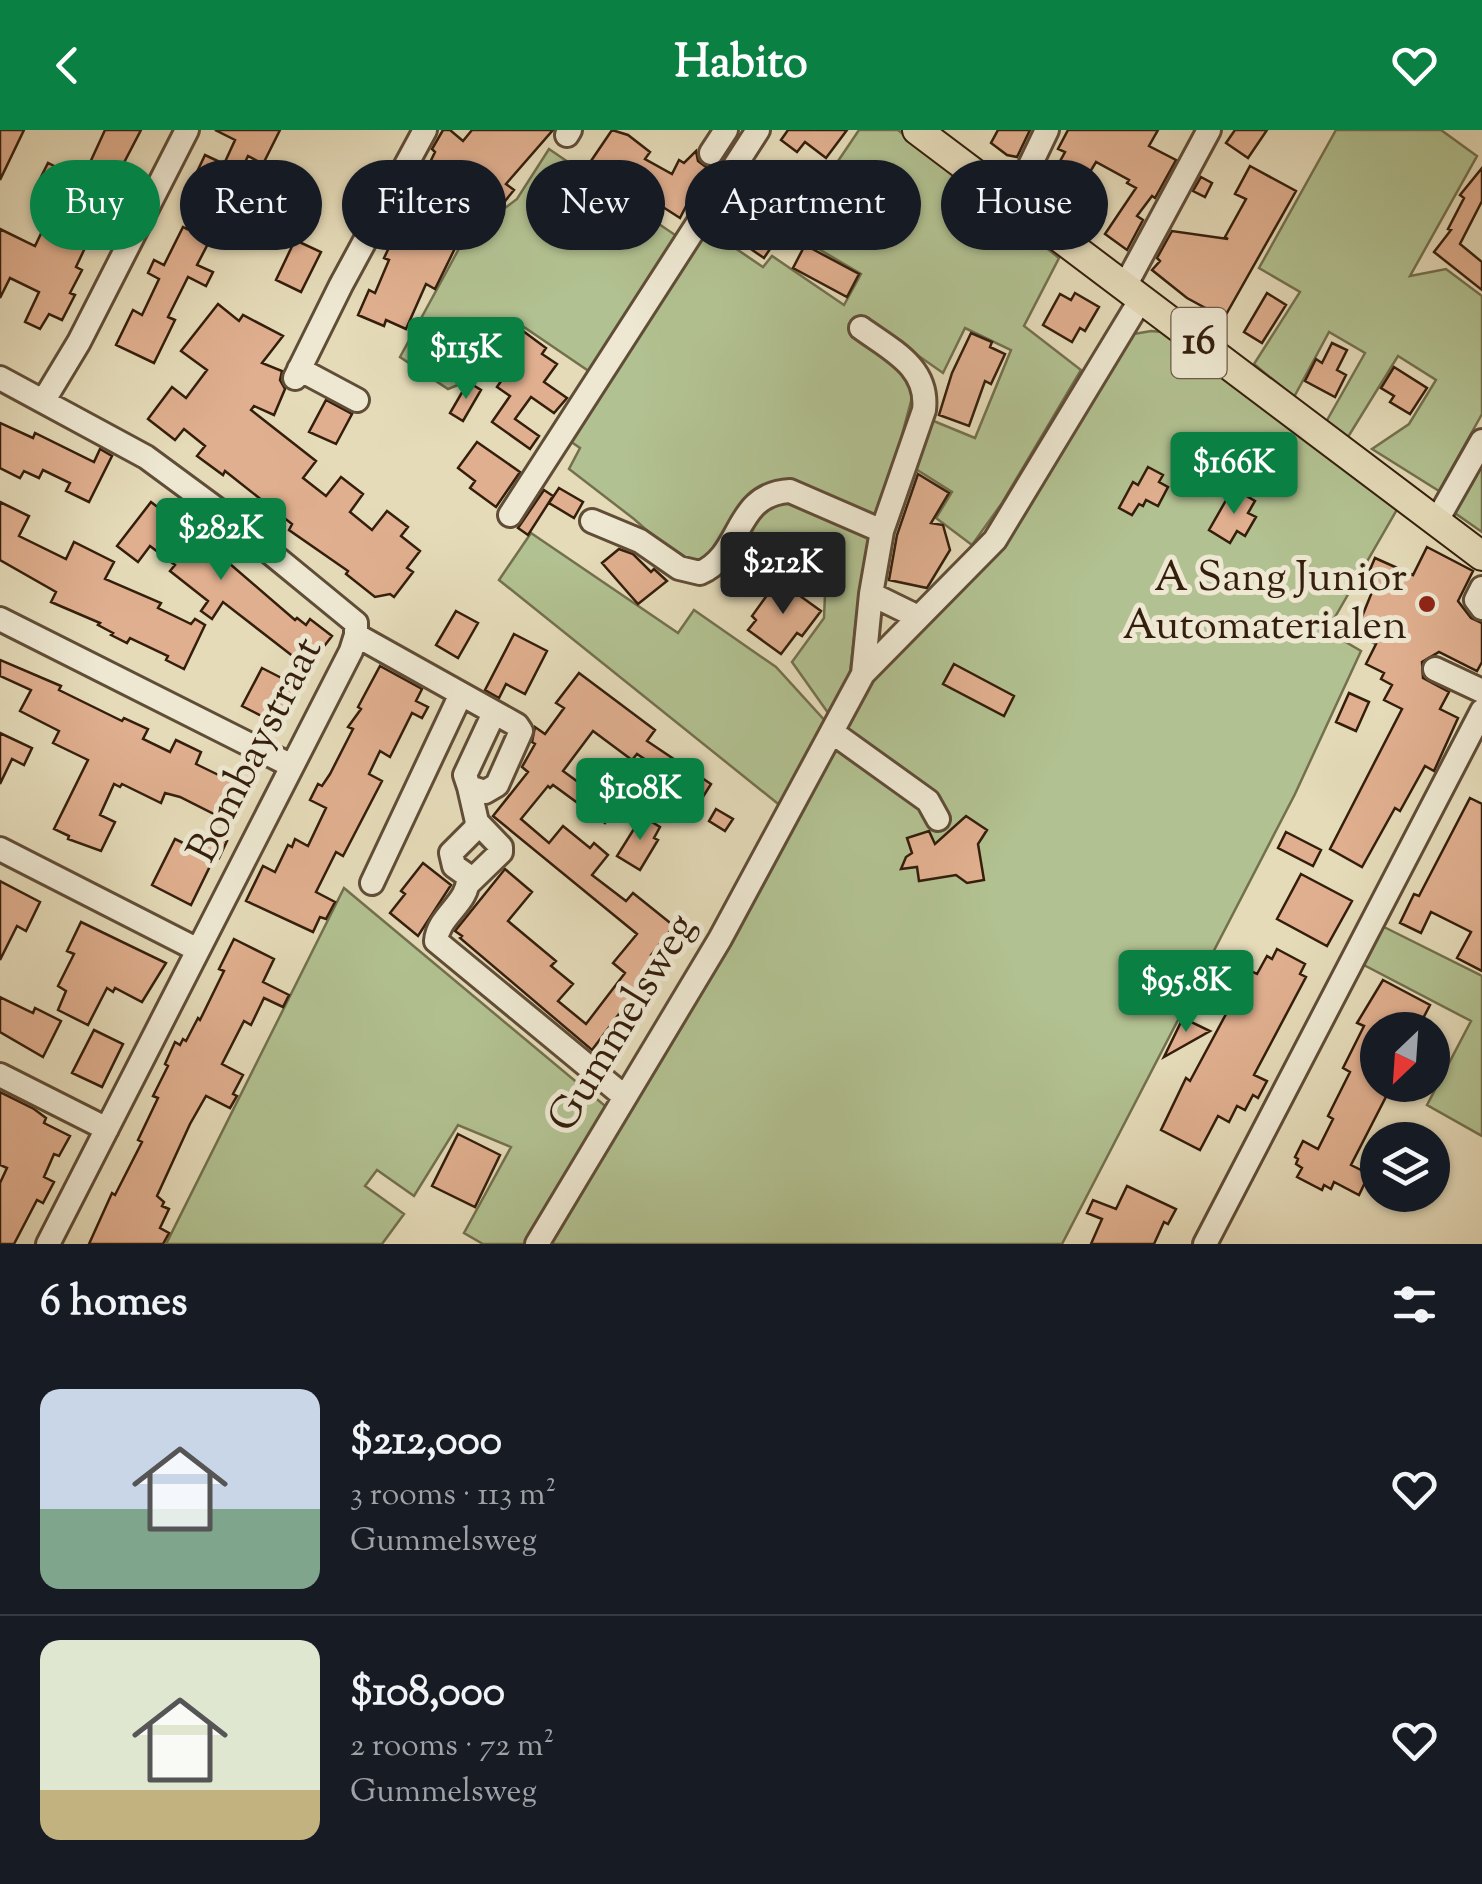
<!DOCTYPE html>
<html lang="en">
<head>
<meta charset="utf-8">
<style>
  :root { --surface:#171b24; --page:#242831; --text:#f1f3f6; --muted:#9ea1a6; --line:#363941; --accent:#0b8043 }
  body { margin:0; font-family:"Sorts Mill Goudy",serif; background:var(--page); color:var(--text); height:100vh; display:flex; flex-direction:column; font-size:38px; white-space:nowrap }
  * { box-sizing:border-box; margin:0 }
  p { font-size:32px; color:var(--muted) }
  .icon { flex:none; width:55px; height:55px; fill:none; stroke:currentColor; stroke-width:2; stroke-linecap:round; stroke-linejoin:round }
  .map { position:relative; height:1114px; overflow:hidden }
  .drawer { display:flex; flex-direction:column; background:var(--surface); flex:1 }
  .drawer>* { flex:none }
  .banner { position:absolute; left:30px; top:30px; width:1422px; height:90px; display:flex; gap:20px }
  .needle { width:65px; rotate:205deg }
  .tools { position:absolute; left:1360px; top:882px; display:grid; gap:20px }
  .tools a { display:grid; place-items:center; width:90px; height:90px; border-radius:50%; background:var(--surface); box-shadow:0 2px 8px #0004; font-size:50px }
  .price { position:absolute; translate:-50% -85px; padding:0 22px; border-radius:10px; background:var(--accent); color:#fff; font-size:32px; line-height:65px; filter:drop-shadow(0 2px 5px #0008) }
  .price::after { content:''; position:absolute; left:50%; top:60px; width:30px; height:22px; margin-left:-15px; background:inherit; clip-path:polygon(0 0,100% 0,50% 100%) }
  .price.current { background:#222; color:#fff }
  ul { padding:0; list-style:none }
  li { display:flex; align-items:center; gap:30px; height:250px; padding:0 40px }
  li+li { border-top:2px solid var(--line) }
  li span { display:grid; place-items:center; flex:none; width:280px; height:200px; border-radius:20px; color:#555 }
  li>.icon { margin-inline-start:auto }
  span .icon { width:120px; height:120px; fill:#fffc; stroke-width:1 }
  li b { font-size:42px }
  h2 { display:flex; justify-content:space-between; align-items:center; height:120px; padding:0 40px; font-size:42px }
  .chip { padding:0 35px; border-radius:45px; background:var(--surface); box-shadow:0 2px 8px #0004; font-size:35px; line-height:90px }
  .chip.current { background:var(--accent); color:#fff }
  header { display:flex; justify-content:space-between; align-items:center; height:130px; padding:0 40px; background:var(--accent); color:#fff; font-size:45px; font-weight:700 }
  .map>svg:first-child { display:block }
  .green { fill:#b2c191; stroke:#73704e; stroke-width:2.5 }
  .building { fill:#e0af8f; stroke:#341e0c; stroke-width:2.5 }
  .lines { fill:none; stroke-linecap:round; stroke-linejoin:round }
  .minor-casing { stroke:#604d37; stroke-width:28 }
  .major-casing { stroke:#341e0c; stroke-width:32 }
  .minor { stroke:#eee8d2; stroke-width:22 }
  .major { stroke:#e5dbb9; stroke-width:28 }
  .poi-dot { fill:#8f2418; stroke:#eee8d2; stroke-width:4 }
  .labels { text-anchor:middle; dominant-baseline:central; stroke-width:10; stroke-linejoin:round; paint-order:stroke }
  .shield { fill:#eee8d2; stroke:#6c5b47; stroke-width:2.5 }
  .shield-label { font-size:40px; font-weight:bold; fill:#341e0c }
  .poi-label { font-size:42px; fill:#341e0c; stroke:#eee8d2; text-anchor:end }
  .street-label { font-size:42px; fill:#341e0c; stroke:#eee8d2 }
</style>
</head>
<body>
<header><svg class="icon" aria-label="back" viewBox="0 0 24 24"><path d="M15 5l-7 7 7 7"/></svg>Habito<svg class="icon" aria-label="heart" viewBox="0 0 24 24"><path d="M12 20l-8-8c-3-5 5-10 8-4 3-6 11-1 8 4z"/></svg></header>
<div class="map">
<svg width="1482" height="1114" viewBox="0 0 1482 1114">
  <rect width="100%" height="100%" fill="#e5dbb9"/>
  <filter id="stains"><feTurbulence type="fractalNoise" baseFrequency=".002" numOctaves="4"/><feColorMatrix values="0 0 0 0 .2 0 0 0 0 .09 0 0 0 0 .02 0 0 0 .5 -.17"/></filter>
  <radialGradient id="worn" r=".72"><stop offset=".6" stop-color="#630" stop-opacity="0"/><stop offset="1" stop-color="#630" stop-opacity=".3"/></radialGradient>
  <path class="green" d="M859 0H898L1059 128 1024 196 1081 240 1002 373 972 415 936 388 952 362 911 336 924 287 975 308 1011 220 965 198 943 243 893 208 918 245 880 387 875 391C851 380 815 357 790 353 746 345 720 417 702 449L634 389 569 339 580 318 564 307 701 95 763 137 772 126 844 175 861 144 790 102Z
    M1336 0H1441L1477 26 1410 146 1446 139 1482 166V284L1439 361 1372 319 1409 294 1436 250 1398 226 1348 307 1326 292 1365 223 1329 202 1294 267 1254 234 1300 162 1259 138Z
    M549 19 681 109 593 244 521 195 490 242 448 259 400 227 486 69 501 81 517 69Z
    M1151 201 1173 203 1399 376 1327 501 1361 521 1295 664 1062 1114H546L872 552 919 495 982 440 1121 215 1134 204Z
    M1482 327V402L1452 381Z
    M773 364 870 402 873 411 858 473 849 551 831 587 792 532 824 488 825 464 732 414Z
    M531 403 678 503 694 480 776 537 827 593 782 677 499 450Z
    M344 758 610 980 527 1114H483L464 1103 511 1017 458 995 414 1066 377 1040 365 1056 404 1084 382 1114H166Z
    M1382 796 1482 846V1006L1427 975 1471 891 1362 834Z"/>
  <path class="building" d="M0 0H24L0 50Z
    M105 0H141L104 71 121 79 114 93 100 86 76 137 82 140 70 163 75 165 62 190 49 184 40 199 25 192 39 162 10 148 0 168V99L35 116 59 66 37 55 48 33 82 50Z
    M215 0H280L263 34 248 26 227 71 240 78 222 113 211 108 197 135 213 142 206 156 188 147 168 187 175 190 154 233 116 215 133 180 142 185 159 149 148 143 154 130 164 135 183 97 187 99 203 69 193 65 203 45 197 42 205 25 224 34 235 10Z
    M443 0H450L463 11 472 0H553L506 54 514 60 501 76 483 61 475 79 455 70 442 97 461 106 435 159 426 154 406 199 386 190 384 196 358 185 369 160 375 163 389 130 384 128 435 22 432 19Z
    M612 0 628 5 650 22 645 29 672 44 679 30 684 33 696 21 698 31 706 37 680 88 591 31Z
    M788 0H847L826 28 805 12 797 22 781 10Z
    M998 0H1030L1017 27 1007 25 991 13Z
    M1068 0H1158L1149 16 1176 30 1155 68 1152 66 1137 86 1143 90 1127 120 1105 104 1136 58 1127 53 1129 50 1096 32 1072 72 1047 55 1065 22 1058 19Z
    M1235 0H1267L1248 28 1226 13Z
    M1250 36 1296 61 1224 188 1187 168 1152 140 1160 131 1157 128 1172 101 1228 109 1225 107 1246 69 1235 64Z
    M1482 38V71L1460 114 1482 132V160L1434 122 1451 100 1448 99 1464 68 1460 65Z
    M795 42 805 49 792 69 804 77 775 118 772 116 764 128 717 96 728 79 746 90 772 53 782 60Z
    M1201 47 1212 53 1205 67 1193 61Z
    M295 110 321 122 301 162 276 150Z
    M805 115 859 144 847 167 793 138Z
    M1075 163 1099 177 1085 201 1080 198 1072 212 1043 195 1060 164 1071 170Z
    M1267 163 1286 175 1262 213 1244 202Z
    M218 174 239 191 243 185 283 206 262 233 282 241 280 250 285 259 274 285 254 276 251 280 316 331 303 348 326 366 341 347 363 364 350 382 372 400 387 381 408 397 401 406 420 421 407 438 413 442 394 467 390 464 375 467 346 444 348 441 289 400 292 394 225 341 223 345 197 326 205 316 184 299 175 310 148 289 172 257 186 268 207 240 181 221Z
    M523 201 546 218 542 224 557 234 544 252 567 268 554 283 531 267 515 289 539 306 530 319 492 292 510 266 497 257 515 231 506 225Z
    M971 203 992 212 990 217 1005 224 991 254 985 251 969 296 939 285 952 243Z
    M1332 213 1347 220 1337 240 1346 245 1335 267 1305 251 1316 229 1322 233Z
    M1394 237 1427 258 1410 284 1390 272 1394 266 1381 258Z
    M468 252 481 260 463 291 450 283Z
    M326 270 352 284 336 314 309 302Z
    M0 293 33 308 35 303 94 332 100 319 112 326 89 372 66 361 70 353 43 340 39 348 24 341 20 348 0 338Z
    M477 312 520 342 496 377 470 358 475 351 458 338Z
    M1148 337 1163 345 1159 352 1168 357 1158 376 1146 370 1143 376 1139 374 1132 385 1119 378 1133 352 1138 355Z
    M918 344 949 363 931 393 943 395 950 420 927 458 889 450 897 405Z
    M559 358 583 372 574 388 549 373Z
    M1233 358 1255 371 1248 383 1256 387 1245 406 1237 401 1230 413 1209 400Z
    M544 360 553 366 528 405 518 398Z
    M0 372 29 386 19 406 66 429 74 412 114 432 105 449 161 473 158 478 191 494 195 489 205 495 184 539 166 530 168 526 130 508 127 513 111 505 113 503 98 495 100 493 51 472 56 462 0 430Z
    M151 372 164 382 161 386 194 412 196 409 213 422 218 417 233 429 230 434 295 490 297 488 306 495 310 489 332 506 318 524 309 517 299 531 223 472 212 489 201 481 208 471 170 441 175 435 150 416 138 432 117 416Z
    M1427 417 1473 441 1458 471 1471 488 1482 493V532L1477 541 1439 522 1422 532 1423 548 1449 562 1440 579 1458 588 1434 641 1425 636 1400 681 1395 678 1362 737 1330 719 1402 579 1384 570 1392 555 1381 549 1384 543 1366 534 1376 514 1355 504 1372 462 1362 458 1375 428 1413 445Z
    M619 419 633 424 651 442 654 439 667 451 638 474 602 433Z
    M778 450 821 481 802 506 797 503 781 524 748 500 756 490 752 486Z
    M456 481 478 493 458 528 436 515Z
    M514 504 547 521 525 564 506 554 499 568 485 560Z
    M0 530 61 556 59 560 122 591 124 588 148 599 143 609 170 622 176 610 201 622 196 634 241 656 234 671 229 669 220 687 180 667 165 663 161 673 122 654 120 657 114 654 100 685 115 692 101 721 68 709 69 706 54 699 88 630 53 613 59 601 20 581 31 560 0 546Z
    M954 534 1014 566 1004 586 943 554Z
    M380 536 422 559 416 571 428 577 422 588 412 583 390 627 380 621 369 644 382 651 343 726 336 722 316 762 335 772 326 789 320 787 313 802 246 771 263 736 275 742 288 715 292 717 295 709 308 716 326 678 310 670 318 654 322 656 330 644 353 599 348 597 361 579 358 577Z
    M262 538 301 558 281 596 242 576Z
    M579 543 655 600 647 611 711 654 701 670 675 653 662 672 644 660 658 638 637 624 632 630 593 601 563 641 615 679 605 693 553 655 550 658 548 656 521 689 549 713 563 696 590 718 594 713 608 725 592 745 626 771 633 763 674 796 651 825 662 835 625 876 592 920 460 808 462 806 455 801 505 739 532 762 508 791 556 831 551 836 573 854 558 871 586 894 625 843 613 833 637 804 493 686 528 642 522 637 535 614 532 612 535 597 545 604 564 578 556 573Z
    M1349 563 1369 572 1356 601 1336 592Z
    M0 603 32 618 24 635 12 629 0 654Z
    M1470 668 1482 674V841L1457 828 1471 802 1431 782 1421 803 1400 793 1414 764 1419 766Z
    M716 679 733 689 725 701 709 691Z
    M642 686 660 697 654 708 658 710 640 740 617 726Z
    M966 686 987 700 978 714 984 750 967 753 956 745 919 751 917 737 901 739 906 727 912 723 907 708 929 701 935 714Z
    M1286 702 1321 720 1313 736 1278 718Z
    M211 704 227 711 219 728 215 726 191 775 152 755 175 709 202 722Z
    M423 733 451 755 418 806 390 783 405 764 401 761Z
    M1301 744 1352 771 1327 816 1277 789Z
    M0 751 40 772 26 801 17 796 0 830Z
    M81 792 166 833 142 872 115 858 113 862 107 858 88 895 58 880 66 861 58 856 74 824 67 821Z
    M234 809 274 829 263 852 289 865 283 877 264 868 251 895 244 891 222 934 243 945 233 964 237 966 230 978 206 966 190 994 157 1066 164 1072 162 1076 169 1079 160 1098 169 1103 163 1114H89L112 1063 115 1065 142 1012 138 1010 158 968 153 966 168 936 165 934 175 912 180 915 183 909 186 911 198 888 200 890 224 841 219 839Z
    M1277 819 1305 834 1300 844 1306 847 1254 945 1267 951 1258 968 1253 965 1245 980 1237 976 1229 992 1218 986 1200 1020 1161 1000 1186 948 1190 951 1240 858 1222 850 1231 832 1257 844 1267 826 1272 829Z
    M1383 850 1430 875 1417 900H1403L1388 892 1384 900H1378V955H1392L1351 1035 1369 1044 1359 1065 1334 1052 1331 1059 1324 1055 1322 1060 1297 1047 1302 1038 1296 1034 1298 1029 1295 1027 1303 1011 1318 1019 1333 989 1328 986 1350 942 1343 938 1364 896 1357 893Z
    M0 867 33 883 35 878 61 891 43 927 0 902Z
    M1183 888 1210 901 1164 927Z
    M94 900 123 914 102 957 72 943Z
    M0 962 34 979 46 988 44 993 70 1006 59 1026 54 1024 44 1047 54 1052 43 1073 37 1070 14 1114H0V1053L7 1038 0 1035Z
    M458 1004 500 1025 475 1077 432 1056Z
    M1127 1056 1176 1079 1168 1094 1164 1092 1154 1114H1091L1102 1089 1087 1083 1093 1070 1116 1079Z"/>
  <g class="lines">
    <defs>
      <path id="minor" d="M567 5 570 0
        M711 23 726 0
        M1013 71 1047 0
        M1125 156 1209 0
        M861 198C891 220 929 237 924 280L882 401 871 464 863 544
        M299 239 357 270
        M0 248 146 327 222 383 356 493V505L351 521 48 1114
        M295 248 341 155 425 0
        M44 270 79 212 187 0
        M510 385 758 0
        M592 391 640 411 679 438 700 443C744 424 733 364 790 361L882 401
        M1436 392 1482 311
        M1482 458 1476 470 1482 478
        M871 464 918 487
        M0 489 292 636
        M356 505 517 595 521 601 497 655 485 662 469 657 477 692 501 717V722L469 753
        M1435 539 1482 561
        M832 602 928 671 938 689
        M469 657 465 645 494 583
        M477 692 475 699 451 723 454 736 468 746C470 773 438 785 436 811L625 967
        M0 719 198 820
        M372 753 461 564
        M0 945 107 999
        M537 1114 720 809 863 544 995 410 1141 169
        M1205 1114 1482 581"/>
      <path id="major" d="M917 0 1482 426"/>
    </defs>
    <use href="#minor" class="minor-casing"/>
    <use href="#major" class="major-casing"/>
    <use href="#minor" class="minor"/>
    <use href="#major" class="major"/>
  </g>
  <circle class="poi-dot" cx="1427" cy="474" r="10"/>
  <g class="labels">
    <rect class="shield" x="1171.5" y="178" width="55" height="70" rx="8"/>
    <g class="shield-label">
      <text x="1199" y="213">16</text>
    </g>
    <g class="poi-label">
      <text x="1407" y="450">A Sang Junior<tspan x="1407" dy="48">Automaterialen</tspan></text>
    </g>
    <g class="street-label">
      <text transform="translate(257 621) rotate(-63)">Bombaystraat</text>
      <text transform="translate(624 894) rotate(-59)">Gummelsweg</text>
    </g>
  </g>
  <rect width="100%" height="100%" filter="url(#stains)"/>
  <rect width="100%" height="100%" fill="url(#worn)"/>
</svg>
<div class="tools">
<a><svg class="needle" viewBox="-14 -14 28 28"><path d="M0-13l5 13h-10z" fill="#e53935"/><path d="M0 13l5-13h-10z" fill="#9ea1a6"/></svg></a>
<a><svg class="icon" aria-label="layers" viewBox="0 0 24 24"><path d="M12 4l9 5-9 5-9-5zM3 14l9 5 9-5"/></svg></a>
</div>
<b class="price" style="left:466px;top:272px">$115K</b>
<b class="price" style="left:1234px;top:387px">$166K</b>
<b class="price" style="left:221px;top:453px">$282K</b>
<b class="price current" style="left:783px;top:487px">$212K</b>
<b class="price" style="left:640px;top:713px">$108K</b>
<b class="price" style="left:1186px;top:905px">$95.8K</b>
<div class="banner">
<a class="chip current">Buy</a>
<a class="chip">Rent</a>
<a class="chip">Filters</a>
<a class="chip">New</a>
<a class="chip">Apartment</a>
<a class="chip">House</a>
</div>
</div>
<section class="drawer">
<h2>6 homes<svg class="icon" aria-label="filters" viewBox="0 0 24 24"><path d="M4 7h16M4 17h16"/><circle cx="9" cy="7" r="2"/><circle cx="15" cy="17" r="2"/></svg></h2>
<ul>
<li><span style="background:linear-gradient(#c9d6e8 60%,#7fa58c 0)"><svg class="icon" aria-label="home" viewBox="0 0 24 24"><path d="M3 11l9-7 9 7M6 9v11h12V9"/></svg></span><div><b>$212,000</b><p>3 rooms · 113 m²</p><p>Gummelsweg</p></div><svg class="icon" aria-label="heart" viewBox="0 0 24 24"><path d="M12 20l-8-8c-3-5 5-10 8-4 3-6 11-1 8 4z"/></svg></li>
<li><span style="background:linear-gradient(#dfe7d0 75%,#c2b280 0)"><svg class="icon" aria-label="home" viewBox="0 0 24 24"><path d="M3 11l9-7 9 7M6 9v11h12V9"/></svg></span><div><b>$108,000</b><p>2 rooms · 72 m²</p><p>Gummelsweg</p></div><svg class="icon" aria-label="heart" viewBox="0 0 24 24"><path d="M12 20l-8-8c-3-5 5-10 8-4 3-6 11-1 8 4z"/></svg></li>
</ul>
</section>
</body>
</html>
